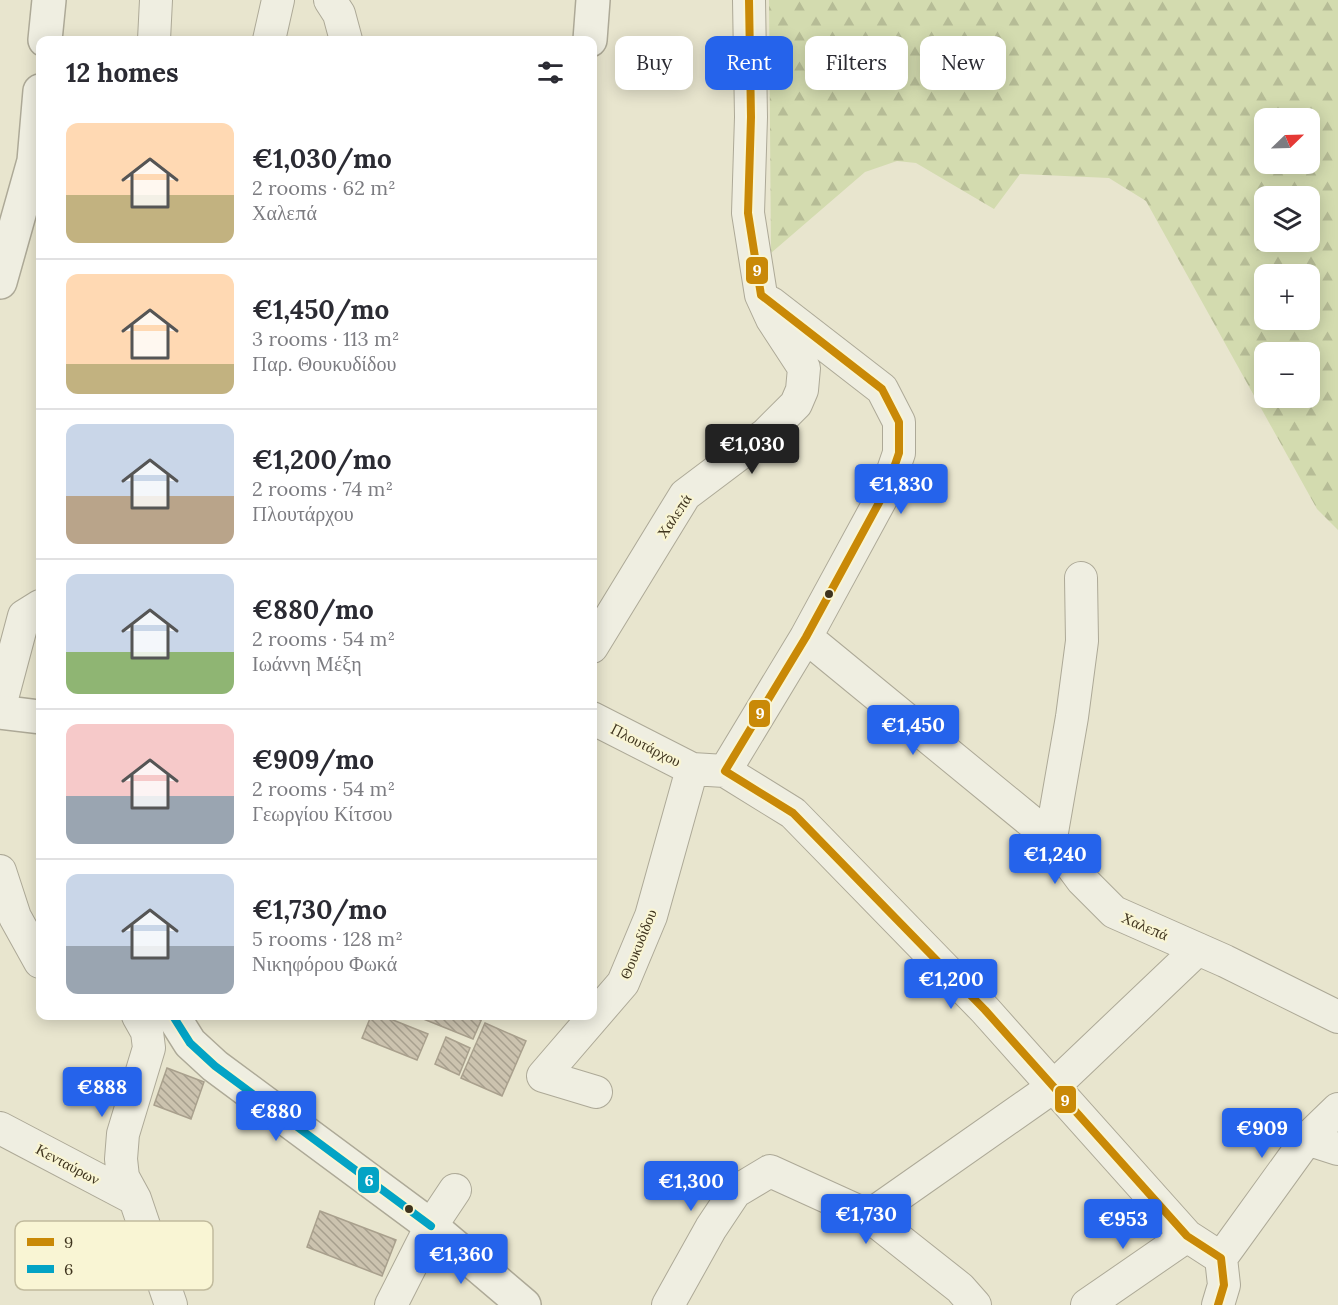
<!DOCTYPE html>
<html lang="en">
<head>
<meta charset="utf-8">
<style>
  :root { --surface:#fff; --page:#f7f7f7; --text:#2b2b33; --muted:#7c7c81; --line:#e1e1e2; --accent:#2563eb }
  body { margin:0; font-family:Lora,serif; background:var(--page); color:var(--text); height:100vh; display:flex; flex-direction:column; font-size:22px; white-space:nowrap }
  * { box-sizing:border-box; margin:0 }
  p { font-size:20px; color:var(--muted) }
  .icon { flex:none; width:33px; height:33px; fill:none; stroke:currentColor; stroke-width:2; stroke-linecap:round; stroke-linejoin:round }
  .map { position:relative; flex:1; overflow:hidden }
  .details { position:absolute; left:36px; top:36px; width:561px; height:984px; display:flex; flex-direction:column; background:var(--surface); border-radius:12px; box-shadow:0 3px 15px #0003 }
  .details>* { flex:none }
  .top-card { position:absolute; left:615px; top:36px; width:570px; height:54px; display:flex; gap:12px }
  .needle { width:39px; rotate:67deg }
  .fabs { position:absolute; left:1254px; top:108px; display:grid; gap:12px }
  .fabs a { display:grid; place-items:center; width:66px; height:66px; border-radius:12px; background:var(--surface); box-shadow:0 3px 15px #0003; font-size:30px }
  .price { position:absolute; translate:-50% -51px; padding:0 14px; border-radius:6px; background:var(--accent); color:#fff; font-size:20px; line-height:39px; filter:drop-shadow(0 2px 3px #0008) }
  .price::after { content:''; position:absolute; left:50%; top:36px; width:18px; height:14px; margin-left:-9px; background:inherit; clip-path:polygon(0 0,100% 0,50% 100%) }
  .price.active { background:#222; color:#fff }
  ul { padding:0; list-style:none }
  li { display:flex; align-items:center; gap:18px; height:150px; padding:0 30px }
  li+li { border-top:2px solid var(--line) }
  li span { display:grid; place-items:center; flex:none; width:168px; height:120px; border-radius:12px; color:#555 }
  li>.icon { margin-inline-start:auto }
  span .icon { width:72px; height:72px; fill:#fffc; stroke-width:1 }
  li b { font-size:26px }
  h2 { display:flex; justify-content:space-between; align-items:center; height:72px; padding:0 30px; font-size:26px }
  .pill { padding:0 21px; border-radius:12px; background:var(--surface); box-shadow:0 3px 15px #0003; font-size:21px; line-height:54px }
  .pill.active { background:var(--accent); color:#fff }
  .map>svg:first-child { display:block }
  .forest { fill:url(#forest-firs); fill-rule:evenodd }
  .building { fill:url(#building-back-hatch); stroke:#a9a08d; stroke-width:1.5 }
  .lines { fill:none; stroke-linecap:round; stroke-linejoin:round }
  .minor-casing { stroke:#ada997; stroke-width:34 }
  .tertiary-casing { stroke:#ada997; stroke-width:36 }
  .minor { stroke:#efeee1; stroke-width:32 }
  .tertiary { stroke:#efeee1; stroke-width:33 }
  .bus-1-casing { stroke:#f9f5d4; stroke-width:12 }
  .bus-2-casing { stroke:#f9f5d4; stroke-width:12 }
  .bus-1 { stroke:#c98907; stroke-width:8 }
  .bus-2 { stroke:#03a3c5; stroke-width:8 }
  .bus-dot { fill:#3e331d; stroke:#f9f5d4; stroke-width:2 }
  .labels { text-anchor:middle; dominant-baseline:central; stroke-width:4.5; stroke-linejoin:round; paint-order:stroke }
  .street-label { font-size:15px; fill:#3e331d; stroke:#f9f5d4 }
  .key { fill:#f9f5d4; stroke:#c1bb9d; stroke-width:1.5 }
  .key-label { font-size:16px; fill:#3e331d }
  .line-badge { stroke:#f9f5d4; stroke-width:2 }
  .badge-label { font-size:16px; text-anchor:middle; font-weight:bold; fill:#fff }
</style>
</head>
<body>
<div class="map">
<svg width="1338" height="1305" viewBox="0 0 1338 1305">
  <defs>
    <pattern id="forest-firs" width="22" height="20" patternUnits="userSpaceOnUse" patternTransform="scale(1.5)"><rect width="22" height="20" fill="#d3dbaf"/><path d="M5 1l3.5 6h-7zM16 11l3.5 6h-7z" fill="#b6bc96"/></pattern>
    <pattern id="building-back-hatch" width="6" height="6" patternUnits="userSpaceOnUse" patternTransform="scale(1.5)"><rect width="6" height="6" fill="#ccc3af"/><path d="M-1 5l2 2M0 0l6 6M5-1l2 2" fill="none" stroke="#a79f8e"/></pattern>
  </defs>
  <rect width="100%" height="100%" fill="#e8e5ce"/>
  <path class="forest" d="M769 0H1338V530L1317 509 1146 201 1109 178 1020 174 994 209 916 163 897 161 865 172 771 253ZM1264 118H1310V164H1264ZM1264 196H1310V242H1264ZM1264 274H1310V320H1264ZM1264 352H1310V398H1264Z"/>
  <path class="building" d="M371 1016H383L428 1034 417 1060 362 1038Z
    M416 1016H483L473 1039Z
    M485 1023 526 1041 502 1096 461 1078Z
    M446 1037 470 1048 459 1075 435 1064Z
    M167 1068 204 1082 191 1119 154 1105Z
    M320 1211 396 1240 382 1276 307 1247Z"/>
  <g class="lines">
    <defs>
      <path id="minor" d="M330 0 339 14 346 40
        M154 40 156 0
        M269 40 278 0
        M1081 578 1082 641 1072 717 1051 838 1082 880 1114 912 1225 961 1338 1017
        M806 637 1051 838
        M592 647 685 495 766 434 796 404 802 390 804 368 772 319 761 295 748 213 751 117 749 0
        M0 706 24 616 40 606
        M592 718 692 769 725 771 793 813 985 1010 1187 1236 1221 1258
        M725 771 806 637 887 488 899 453V422L882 389 771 303
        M0 871 15 917 40 962
        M138 1016 147 1032 149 1048 123 1134 121 1159 123 1177 135 1199 171 1305
        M596 1092 543 1076 623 983 651 916 692 769
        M0 1128 135 1199
        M1307 1139 1338 1109
        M869 1216 1053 1087 1198 949
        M391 1305 431 1226 455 1190
        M668 1305 711 1228 735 1192 770 1171 869 1216 960 1288 975 1305
        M1087 1305 1187 1236
        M1218 1305 1224 1285 1221 1258 1307 1139 1338 1149"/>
      <path id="tertiary" d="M45 40 49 0
        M590 40 593 0
        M0 282 34 161 40 91
        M0 712 40 717
        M173 1016 190 1043 215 1066 431 1226 524 1305"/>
    </defs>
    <use href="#minor" class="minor-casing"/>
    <use href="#tertiary" class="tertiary-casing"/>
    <use href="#minor" class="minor"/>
    <use href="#tertiary" class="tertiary"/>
    <defs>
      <path id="bus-1" d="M749 0 751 117 748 213 761 295 882 389 899 422V453L887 488 806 637 725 771 793 813 985 1010 1187 1236 1221 1258 1224 1285 1218 1305"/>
      <path id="bus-2" d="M173 1016 190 1043 215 1066 431 1226"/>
    </defs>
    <use href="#bus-1" class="bus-1-casing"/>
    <use href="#bus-2" class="bus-2-casing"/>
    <use href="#bus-1" class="bus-1"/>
    <use href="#bus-2" class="bus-2"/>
  </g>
  <g class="bus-dot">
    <circle cx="829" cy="594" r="5"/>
    <circle cx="409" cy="1209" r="5"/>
  </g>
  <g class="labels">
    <g class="street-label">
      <text transform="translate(674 516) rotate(-56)">Χαλεπά</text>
      <text transform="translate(646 745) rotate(27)">Πλουτάρχου</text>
      <text transform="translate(1145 926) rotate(23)">Χαλεπά</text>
      <text transform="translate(638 944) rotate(-68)">Θουκυδίδου</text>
      <text transform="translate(68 1164) rotate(28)">Κενταύρων</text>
    </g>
  </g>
  <rect x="15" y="1221" width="198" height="69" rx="9" class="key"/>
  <rect x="27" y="1238" width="27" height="8" fill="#c98907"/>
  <rect x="27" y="1265" width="27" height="8" fill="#03a3c5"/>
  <g class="key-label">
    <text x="64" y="1248">9</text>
    <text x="64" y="1275">6</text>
  </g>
  <g class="line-badge">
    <rect x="745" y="256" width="24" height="29" rx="6" fill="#c98907"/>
    <rect x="748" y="699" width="23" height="29" rx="6" fill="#c98907"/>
    <rect x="1054" y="1085" width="23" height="29" rx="6" fill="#c98907"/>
    <rect x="357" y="1166" width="23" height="28" rx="6" fill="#03a3c5"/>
  </g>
  <g class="badge-label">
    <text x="757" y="276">9</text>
    <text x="760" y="719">9</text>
    <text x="1065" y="1106">9</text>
    <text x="369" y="1186">6</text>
  </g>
</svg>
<div class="fabs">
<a><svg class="needle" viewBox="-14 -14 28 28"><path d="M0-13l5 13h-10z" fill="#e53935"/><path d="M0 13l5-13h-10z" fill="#7c7c81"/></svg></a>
<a><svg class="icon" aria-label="layers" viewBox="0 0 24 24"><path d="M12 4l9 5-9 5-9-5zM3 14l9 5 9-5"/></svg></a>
<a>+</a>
<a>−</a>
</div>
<b class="price active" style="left:752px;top:475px">€1,030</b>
<b class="price" style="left:901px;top:515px">€1,830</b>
<b class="price" style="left:913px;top:756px">€1,450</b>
<b class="price" style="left:1055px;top:885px">€1,240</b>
<b class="price" style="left:951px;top:1010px">€1,200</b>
<b class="price" style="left:102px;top:1118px">€888</b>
<b class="price" style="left:276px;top:1142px">€880</b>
<b class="price" style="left:1262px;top:1159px">€909</b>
<b class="price" style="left:691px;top:1212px">€1,300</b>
<b class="price" style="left:866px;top:1245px">€1,730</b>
<b class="price" style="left:1123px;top:1250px">€953</b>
<b class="price" style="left:461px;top:1285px">€1,360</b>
<div class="top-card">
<a class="pill">Buy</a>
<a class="pill active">Rent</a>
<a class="pill">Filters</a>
<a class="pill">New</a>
</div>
<section class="details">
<h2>12 homes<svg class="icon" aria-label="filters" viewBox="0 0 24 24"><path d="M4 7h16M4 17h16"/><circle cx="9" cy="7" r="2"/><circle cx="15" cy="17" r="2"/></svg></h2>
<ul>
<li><span style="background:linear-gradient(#ffd9b3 60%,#c2b280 0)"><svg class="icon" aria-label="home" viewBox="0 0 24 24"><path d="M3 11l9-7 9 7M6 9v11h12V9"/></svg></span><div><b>€1,030/mo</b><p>2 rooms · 62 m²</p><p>Χαλεπά</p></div></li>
<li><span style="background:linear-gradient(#ffd9b3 75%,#c2b280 0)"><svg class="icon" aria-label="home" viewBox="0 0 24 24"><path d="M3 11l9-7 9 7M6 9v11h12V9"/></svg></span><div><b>€1,450/mo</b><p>3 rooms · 113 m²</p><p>Παρ. Θουκυδίδου</p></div></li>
<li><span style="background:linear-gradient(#c9d6e8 60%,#b9a48a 0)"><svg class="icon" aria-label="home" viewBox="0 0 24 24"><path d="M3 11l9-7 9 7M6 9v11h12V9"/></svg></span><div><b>€1,200/mo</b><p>2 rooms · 74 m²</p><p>Πλουτάρχου</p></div></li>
<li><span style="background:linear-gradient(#c9d6e8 65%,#8fb573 0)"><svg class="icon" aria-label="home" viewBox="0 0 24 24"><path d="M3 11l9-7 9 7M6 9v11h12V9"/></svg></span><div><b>€880/mo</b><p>2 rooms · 54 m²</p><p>Ιωάννη Μέξη</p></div></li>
<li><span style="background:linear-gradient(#f6c9c9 60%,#9aa5b1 0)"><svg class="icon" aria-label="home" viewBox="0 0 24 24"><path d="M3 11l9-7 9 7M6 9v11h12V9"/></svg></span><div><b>€909/mo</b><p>2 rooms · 54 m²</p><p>Γεωργίου Κίτσου</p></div></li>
<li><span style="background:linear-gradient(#c9d6e8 60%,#9aa5b1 0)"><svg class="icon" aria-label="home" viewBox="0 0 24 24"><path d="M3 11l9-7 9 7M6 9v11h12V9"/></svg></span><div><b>€1,730/mo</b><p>5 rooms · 128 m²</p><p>Νικηφόρου Φωκά</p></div></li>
</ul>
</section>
</div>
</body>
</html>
